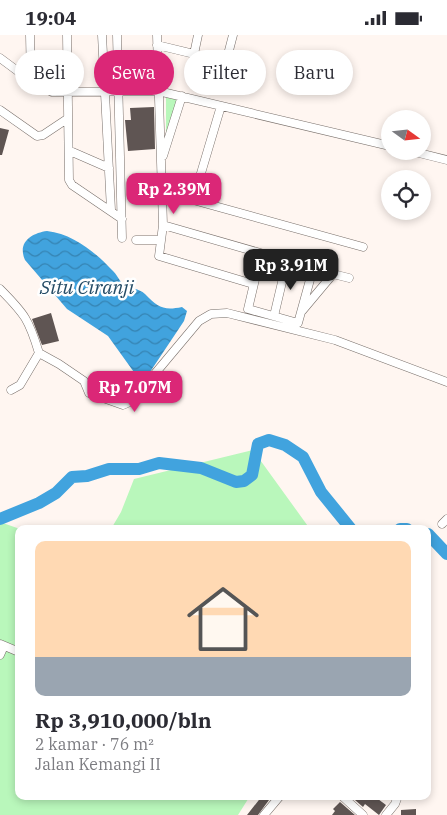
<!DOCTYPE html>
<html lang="id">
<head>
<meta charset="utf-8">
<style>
  :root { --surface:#fff; --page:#f7f7f7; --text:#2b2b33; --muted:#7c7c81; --line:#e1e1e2; --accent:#db2777 }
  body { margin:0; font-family:"IBM Plex Serif",serif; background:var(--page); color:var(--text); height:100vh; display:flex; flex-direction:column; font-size:19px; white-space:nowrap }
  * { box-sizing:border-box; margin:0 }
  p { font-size:16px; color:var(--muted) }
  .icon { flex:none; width:28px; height:28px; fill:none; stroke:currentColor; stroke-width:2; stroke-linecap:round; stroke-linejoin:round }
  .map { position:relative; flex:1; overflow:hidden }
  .side { position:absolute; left:15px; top:490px; width:416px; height:275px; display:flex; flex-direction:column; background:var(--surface); border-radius:10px; box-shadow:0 2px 8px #0003 }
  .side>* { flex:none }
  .top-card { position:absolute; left:15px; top:15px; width:418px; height:45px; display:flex; gap:10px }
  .needle { width:32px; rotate:105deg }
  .buttons { position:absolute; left:381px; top:75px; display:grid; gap:10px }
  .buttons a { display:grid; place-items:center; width:50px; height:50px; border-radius:50%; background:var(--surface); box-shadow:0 2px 8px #0003; font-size:25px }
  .price { position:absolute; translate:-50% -42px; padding:0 11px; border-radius:10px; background:var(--accent); color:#fff; font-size:16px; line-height:32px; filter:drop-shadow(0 1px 2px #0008) }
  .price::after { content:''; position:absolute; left:50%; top:30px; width:15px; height:11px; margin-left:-8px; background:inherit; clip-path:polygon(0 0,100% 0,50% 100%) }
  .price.current { background:#222; color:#fff }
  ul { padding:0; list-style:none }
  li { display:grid; align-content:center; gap:10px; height:265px; padding:0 20px }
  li+li { border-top:1px solid var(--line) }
  li span { display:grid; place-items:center; height:155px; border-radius:10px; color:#555 }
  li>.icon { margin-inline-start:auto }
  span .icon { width:90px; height:90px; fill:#fffc; stroke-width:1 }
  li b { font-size:21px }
  .tag { padding:0 18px; border-radius:22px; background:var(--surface); box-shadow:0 2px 8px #0003; font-size:18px; line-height:45px }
  .tag.current { background:var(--accent); color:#fff }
  .status { display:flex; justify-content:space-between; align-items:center; height:35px; padding:0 25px; background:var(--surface); direction:ltr }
  .status svg { height:14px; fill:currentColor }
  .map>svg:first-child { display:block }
  .grass { fill:#b9f7bb }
  .water { fill:url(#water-waves) }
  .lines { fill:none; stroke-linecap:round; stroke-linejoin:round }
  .river { stroke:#41a3de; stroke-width:12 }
  .building { fill:#5f5553 }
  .minor-casing { stroke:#786f6a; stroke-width:9 }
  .minor { stroke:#fff; stroke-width:8 }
  .labels { text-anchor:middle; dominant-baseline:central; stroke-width:5; stroke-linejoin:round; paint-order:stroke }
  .water-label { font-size:19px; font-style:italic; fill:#244b65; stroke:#fff }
</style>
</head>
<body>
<div class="status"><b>19:04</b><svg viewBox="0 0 49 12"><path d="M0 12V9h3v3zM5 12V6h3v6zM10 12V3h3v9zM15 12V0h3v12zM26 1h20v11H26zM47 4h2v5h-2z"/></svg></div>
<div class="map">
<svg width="447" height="780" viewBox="0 0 447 780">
  <defs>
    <pattern id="water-waves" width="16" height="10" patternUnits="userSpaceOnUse" patternTransform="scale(1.25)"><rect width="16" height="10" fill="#41a3de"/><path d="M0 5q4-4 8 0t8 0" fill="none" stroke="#3583b2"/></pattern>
  </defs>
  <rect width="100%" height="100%" fill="#fff6f1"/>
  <path class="grass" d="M166 59 181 63 166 102Z
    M253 415 310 494H111L121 477 134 444Z
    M0 487 20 494 19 761H250L238 780H0Z"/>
  <path class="water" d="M47 196C73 199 95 217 112 235 117 239 119 246 124 250 130 254 139 253 145 259 158 272 163 276 182 272L187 276 184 286 146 343 136 340 108 301 67 274 25 225C17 207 32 198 47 196Z"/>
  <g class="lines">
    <path class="river" d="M0 484 39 468 56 458 72 442 87 441 109 434H139L159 428 201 433 236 447 244 446 252 440 258 409 269 405 285 410 303 422 321 457 351 494
      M400 494H407
      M428 499 447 519"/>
  </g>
  <path class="building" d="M154 72 155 114 128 116 125 85H131L130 73Z
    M0 93 9 95 2 120H0Z
    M51 278 59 306 42 310 32 284Z
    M262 761 269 765 258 780H247Z
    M359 761H374L386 770 379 780 365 769 363 772 355 765Z
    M340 767 355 780H332L335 776 333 774Z
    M416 774V780H401V775Z"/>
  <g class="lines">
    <defs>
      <path id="minor" d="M30 0 31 46
        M67 0 69 145 72 150 122 184
        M102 0 111 175
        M117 0 122 203
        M157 0 162 158 163 190 159 221 253 249
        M157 10 256 34
        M194 19 198 0
        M0 23 31 46 52 57 158 56 390 111
        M226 27 233 0
        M0 75 37 101 43 100 67 84
        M70 116 109 133
        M411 116 447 125
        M163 121 182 61
        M162 158 193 165 221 71
        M193 165 363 212
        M163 190 333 239 302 276
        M136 205H161
        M261 219 248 274 298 288 313 234
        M333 239 349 243
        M0 254C25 279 29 285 39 318L59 329 84 346 89 358 123 370 132 366 199 286 211 279 227 278 335 305 447 347
        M274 281 287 226
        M11 355 20 350 39 318
        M442 489 447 484
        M0 609 19 617
        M0 620 4 611
        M342 761 363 780
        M264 780 280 761
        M386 780 395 769 398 761"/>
    </defs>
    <use href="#minor" class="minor-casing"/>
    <use href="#minor" class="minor"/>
  </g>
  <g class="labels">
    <g class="water-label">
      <text x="87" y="252">Situ Ciranji</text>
    </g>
  </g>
</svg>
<div class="buttons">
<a><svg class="needle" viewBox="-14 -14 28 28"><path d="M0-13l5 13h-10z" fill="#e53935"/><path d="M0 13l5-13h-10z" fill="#7c7c81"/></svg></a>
<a><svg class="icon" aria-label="locate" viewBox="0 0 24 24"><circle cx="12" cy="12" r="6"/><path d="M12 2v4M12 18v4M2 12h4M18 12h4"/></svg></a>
</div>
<b class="price" style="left:174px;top:180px">Rp 2.39M</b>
<b class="price current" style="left:291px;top:256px">Rp 3.91M</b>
<b class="price" style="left:135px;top:378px">Rp 7.07M</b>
<div class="top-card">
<a class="tag">Beli</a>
<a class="tag current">Sewa</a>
<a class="tag">Filter</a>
<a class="tag">Baru</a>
</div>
<section class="side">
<ul>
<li><span style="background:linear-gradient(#ffd9b3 75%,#9aa5b1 0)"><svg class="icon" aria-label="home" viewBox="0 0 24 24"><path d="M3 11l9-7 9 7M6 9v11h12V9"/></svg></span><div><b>Rp 3,910,000/bln</b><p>2 kamar · 76 m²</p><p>Jalan Kemangi II</p></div></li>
</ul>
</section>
</div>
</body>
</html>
